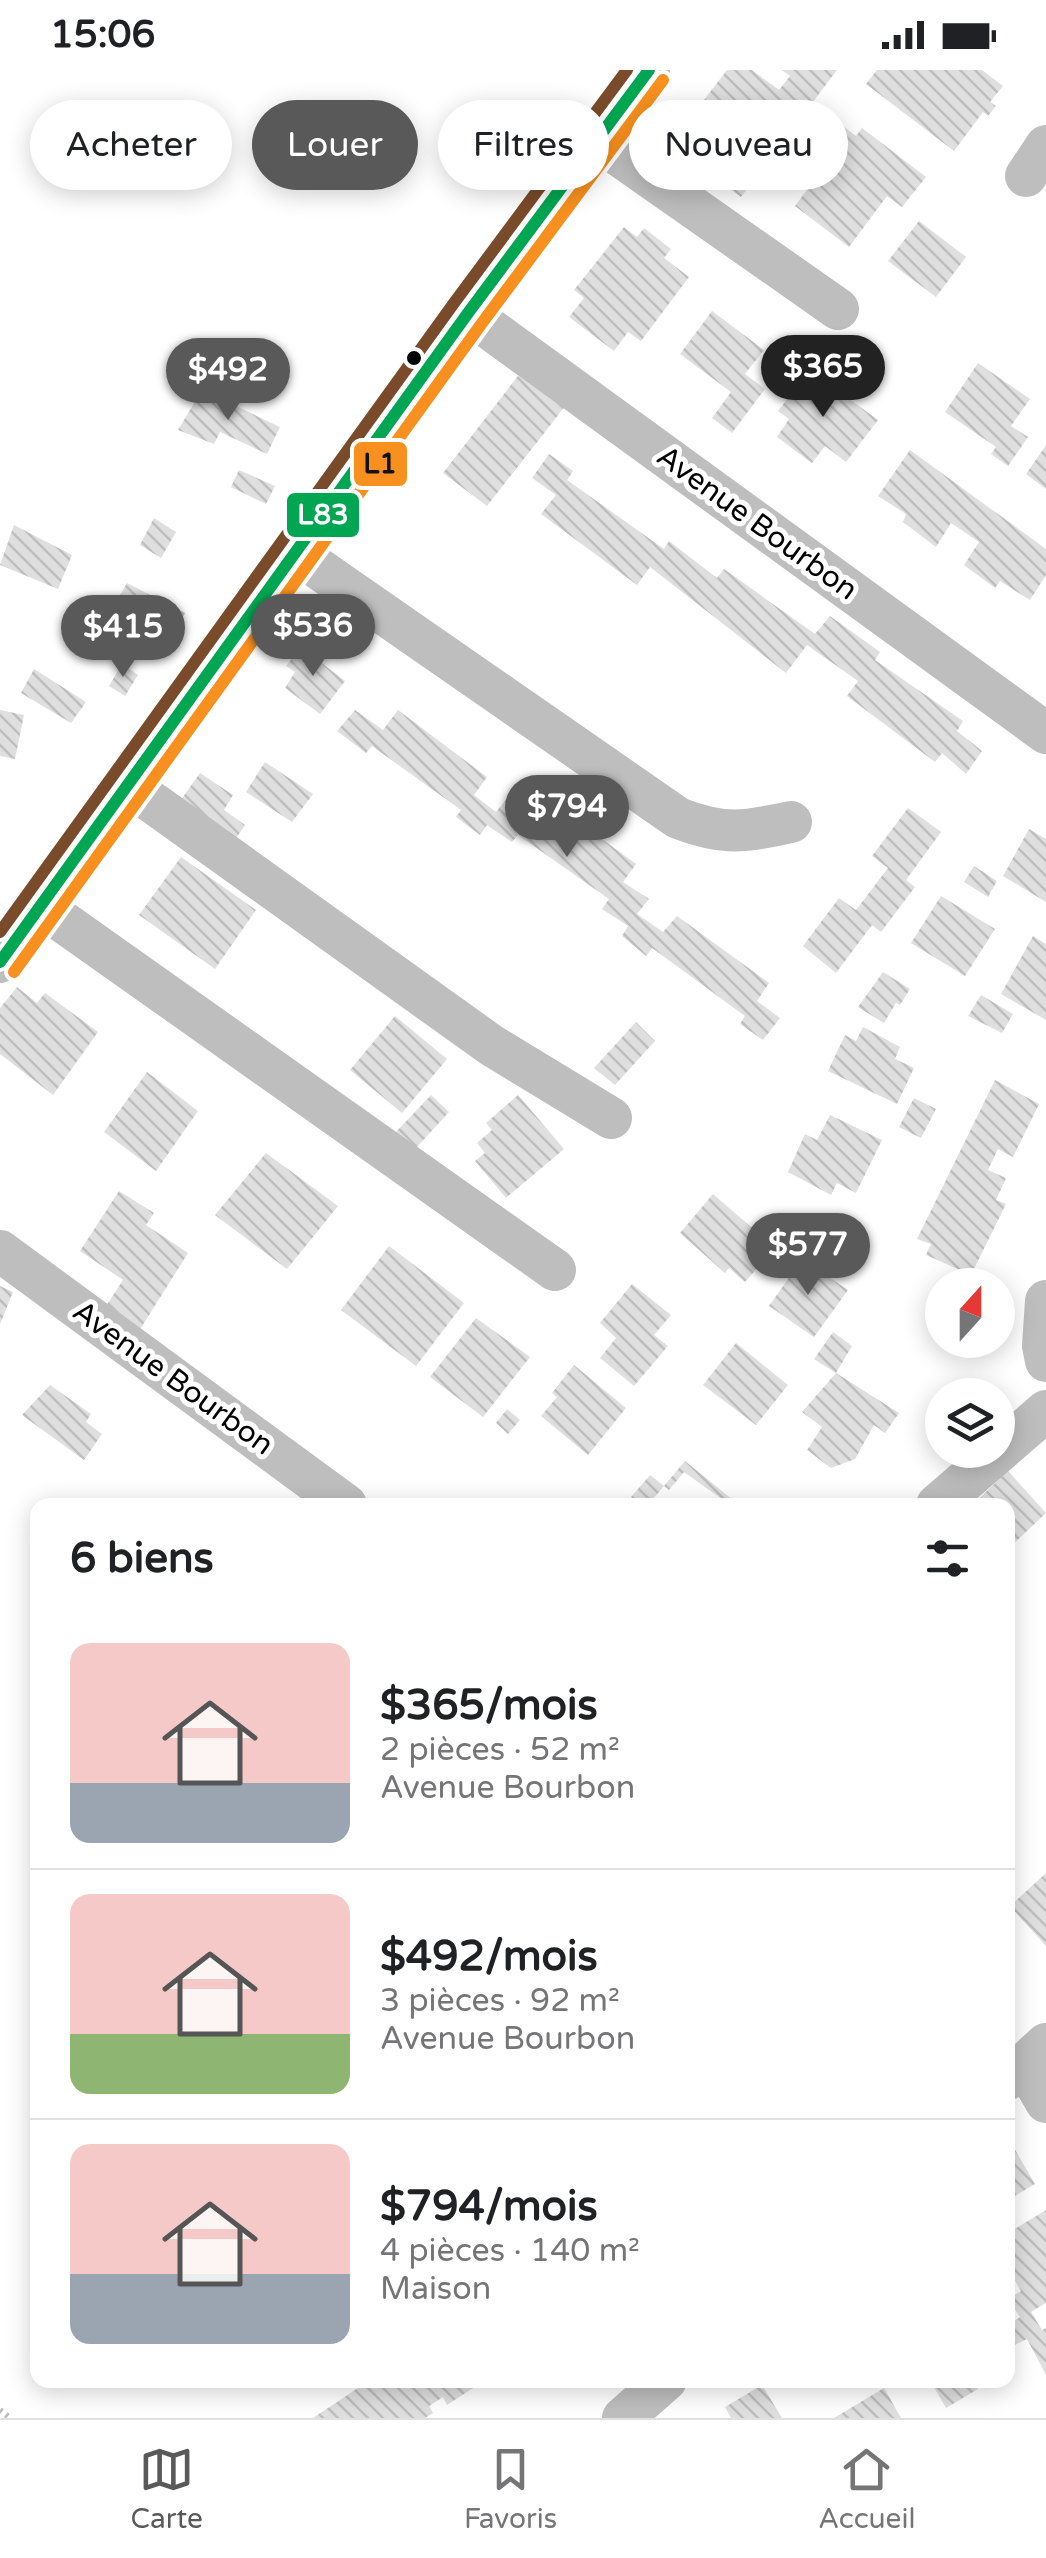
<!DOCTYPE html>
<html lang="fr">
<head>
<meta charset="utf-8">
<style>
  :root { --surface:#fff; --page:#f2f2f2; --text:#202124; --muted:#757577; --line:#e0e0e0; --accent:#595959 }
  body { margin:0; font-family:"Varela Round",sans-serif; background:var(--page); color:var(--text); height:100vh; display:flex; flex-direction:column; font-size:38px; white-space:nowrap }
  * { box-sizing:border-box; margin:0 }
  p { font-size:32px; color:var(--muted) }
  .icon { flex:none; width:55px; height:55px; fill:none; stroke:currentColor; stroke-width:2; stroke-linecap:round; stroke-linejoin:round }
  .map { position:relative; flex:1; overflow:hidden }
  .sheet { position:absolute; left:30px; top:1428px; width:985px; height:890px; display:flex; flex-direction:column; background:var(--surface); border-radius:20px; box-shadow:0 5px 25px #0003 }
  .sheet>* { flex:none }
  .banner { position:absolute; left:30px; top:30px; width:988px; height:90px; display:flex; gap:20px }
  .needle { width:65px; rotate:21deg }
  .buttons { position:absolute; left:925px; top:1198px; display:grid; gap:20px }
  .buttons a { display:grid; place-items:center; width:90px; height:90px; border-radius:50%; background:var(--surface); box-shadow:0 5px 25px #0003; font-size:50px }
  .price { position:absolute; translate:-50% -85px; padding:0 22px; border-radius:35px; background:var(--accent); color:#fff; font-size:32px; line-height:65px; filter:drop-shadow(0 2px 5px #0008) }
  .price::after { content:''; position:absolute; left:50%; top:60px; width:30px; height:22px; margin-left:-15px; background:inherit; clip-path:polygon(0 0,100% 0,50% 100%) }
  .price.active { background:#222; color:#fff }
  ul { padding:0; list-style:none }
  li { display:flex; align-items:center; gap:30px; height:250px; padding:0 40px }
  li+li { border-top:2px solid var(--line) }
  li span { display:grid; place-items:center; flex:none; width:280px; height:200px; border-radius:20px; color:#555 }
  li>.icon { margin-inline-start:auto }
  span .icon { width:120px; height:120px; fill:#fffc; stroke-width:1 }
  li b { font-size:42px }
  h2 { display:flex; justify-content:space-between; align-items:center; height:120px; padding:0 40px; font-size:42px }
  .pill { padding:0 35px; border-radius:45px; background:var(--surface); box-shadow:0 5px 25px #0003; font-size:35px; line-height:90px }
  .pill.active { background:var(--accent); color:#fff }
  .status { display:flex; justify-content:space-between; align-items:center; height:70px; padding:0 50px; background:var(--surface); direction:ltr }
  .status svg { height:28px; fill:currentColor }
  .dock { display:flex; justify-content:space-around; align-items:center; height:140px; border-top:2px solid var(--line); background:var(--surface); font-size:28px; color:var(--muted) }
  .dock a { display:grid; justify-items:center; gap:5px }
  .dock .active { color:var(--accent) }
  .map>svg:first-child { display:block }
  .building { fill:url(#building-back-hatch) }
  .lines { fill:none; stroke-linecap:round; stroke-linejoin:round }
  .path { stroke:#b9b9b9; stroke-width:6; stroke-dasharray:2.5 5; stroke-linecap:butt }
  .minor { stroke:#bebebe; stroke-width:42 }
  .bus-1-casing { stroke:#fff; stroke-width:20 }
  .bus-2-casing { stroke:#fff; stroke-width:20 }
  .bus-3-casing { stroke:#fff; stroke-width:20 }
  .bus-1 { stroke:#00a651; stroke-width:12 }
  .bus-2 { stroke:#f7901e; stroke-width:12 }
  .bus-3 { stroke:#7a4b2a; stroke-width:12 }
  .bus-dot { fill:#000; stroke:#fff; stroke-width:4 }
  .labels { text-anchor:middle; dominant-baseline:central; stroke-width:10; stroke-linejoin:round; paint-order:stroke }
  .street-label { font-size:30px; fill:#000; stroke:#fff }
  .line-badge { stroke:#fff; stroke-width:4 }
  .badge-label { font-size:28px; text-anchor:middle; font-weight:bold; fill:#fff }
  .pale-badge-label { font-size:28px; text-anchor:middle; font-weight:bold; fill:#111 }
</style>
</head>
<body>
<div class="status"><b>15:06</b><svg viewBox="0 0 49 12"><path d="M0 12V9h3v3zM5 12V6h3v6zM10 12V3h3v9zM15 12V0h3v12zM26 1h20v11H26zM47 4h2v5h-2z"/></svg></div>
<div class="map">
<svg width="1046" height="2348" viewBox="0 0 1046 2348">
  <defs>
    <pattern id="building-back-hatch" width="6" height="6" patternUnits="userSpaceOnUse" patternTransform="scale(2.5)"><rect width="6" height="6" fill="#dfdfdf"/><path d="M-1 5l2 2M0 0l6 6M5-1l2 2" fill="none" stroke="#bebebe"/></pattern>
  </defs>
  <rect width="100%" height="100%" fill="#fff"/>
  <path class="building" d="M727 0H752L779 20 790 6 782 0H837L741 127 719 111 732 93 693 64 706 46 697 39Z
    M877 0H982L1003 16 990 32 996 36 988 46 983 42 954 81 866 14Z
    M816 35 856 66 862 58 926 107 902 137 887 126 849 177 795 136 832 86 797 60Z
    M919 151 966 187 936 227 888 191Z
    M624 157 637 167 644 158 671 179 664 188 689 207 641 271 628 262 614 281 569 247 584 228 574 220Z
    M712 241 764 280 745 304 765 319 732 363 712 348 731 322 680 284Z
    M978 293 1030 329 1011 356 1028 367 1008 396 991 384 996 377 945 342Z
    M810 300 878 350 846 392 825 376 812 393 777 367 789 349 778 341Z
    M521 302 566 335 487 436 443 403Z
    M202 320 280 357 267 384 220 362 214 374 178 360Z
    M1046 375V419L1026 404Z
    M910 380 1046 479V505L1030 530 1000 511 995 518 964 495 979 472 963 461 951 453 936 477 903 452 906 444 878 426Z
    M549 384 573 401 567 410 664 479 669 471 717 508 724 499 815 564 830 546 880 582 875 590 963 651 957 661 982 681 966 704 942 683 935 692 847 626 858 611 807 575 786 603 650 497 637 515 541 444 556 425 532 408Z
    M239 400 275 416 266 434 231 417Z
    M154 448 176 462 161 488 140 475Z
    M14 455 72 485 58 519 0 495Z
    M127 513 185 543 167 576 109 545Z
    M306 571 323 585 319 591 345 611 320 644 285 618 295 602 286 596Z
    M122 594 138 605 125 626 109 616Z
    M34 599 86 632 71 653 21 623Z
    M0 640 24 645 15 689 0 686Z
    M355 640 383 660 398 640 487 707 474 725 496 742 508 727 532 745 546 728 636 794 623 812 649 829 637 844 663 862 677 846 769 913 757 931 780 948 763 970 740 954 745 946 652 878 646 886 622 866 628 856 602 839 609 829 518 765 512 772 487 755 480 765 456 747 461 740 372 676 366 683 337 661Z
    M265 692 313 724 292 752 246 722Z
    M200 703 233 725 224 740 245 755 233 773 178 734Z
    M908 738 941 762 906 810 915 817 881 862 872 855 836 903 803 876 839 828 856 840 888 798 872 786Z
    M1029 759 1046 769V832L1003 806Z
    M181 787 256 840 215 899 139 845Z
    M974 796 997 811 988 827 964 812Z
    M941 826 995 859 965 906 911 873Z
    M1033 866 1046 874V950L1001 924Z
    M883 902 910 919 900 935 896 933 884 953 858 937Z
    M17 917 37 933 45 923 98 962 53 1025 0 984V938Z
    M981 925 1013 944 1002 963 968 946Z
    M395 946 447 989 402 1043 350 1000Z
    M636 952 655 971 615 1015 594 998Z
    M863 957 900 977 895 989 914 998 897 1034 828 1001 845 965 856 971Z
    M147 1002 198 1041 156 1101 104 1062Z
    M995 1010 1039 1034 1013 1087 998 1079 988 1100 1006 1108 996 1130 1006 1134 971 1205 926 1185 931 1174 917 1169Z
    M431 1025 449 1042 416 1078 395 1063Z
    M518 1025 564 1079 506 1128 475 1091 485 1083 477 1073 492 1060 486 1053Z
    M914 1028 936 1039 921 1068 899 1057Z
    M830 1045 882 1070 856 1123 837 1113 831 1125 788 1102 805 1064 817 1070Z
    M266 1083 338 1136 287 1199 215 1145Z
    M119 1121 154 1143 146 1155 188 1183 139 1261 106 1236 123 1210 80 1181Z
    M713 1124 759 1164 749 1177 765 1189 745 1212 729 1198 725 1203 680 1163Z
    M389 1176 464 1233 416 1296 341 1240Z
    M802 1189 848 1220 814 1267 769 1236Z
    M632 1214 671 1245 654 1265 668 1276 634 1316 600 1288 616 1268 600 1253Z
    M0 1216 13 1222 0 1254Z
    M476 1248 530 1287 483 1347 430 1307Z
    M833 1262 852 1276 836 1303 814 1289Z
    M736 1273 788 1315 756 1355 703 1315Z
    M574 1295 626 1338 588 1385 541 1346 557 1327 552 1323Z
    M836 1303 899 1343 885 1363 874 1355 855 1389 831 1398 807 1380 822 1357 802 1342Z
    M50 1315 91 1344 86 1352 102 1364 84 1390 22 1345Z
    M507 1339 520 1350 508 1364 496 1353Z
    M685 1391 733 1430 730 1435 684 1402 669 1420 664 1416Z
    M1008 1401 1046 1443 1008 1479V1435H972Z
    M650 1405 664 1416 648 1435H641L631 1427Z
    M1046 1803V1876L1010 1836Z
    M1014 2078 1035 2114 1008 2130V2082Z
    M1046 2140V2233L1031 2242 1042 2260 1046 2258V2305L1027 2269 1008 2278V2255L1020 2247 1008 2229 1021 2221 1008 2199V2163Z
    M370 2310H468L473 2318 447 2335 443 2327 429 2336 433 2343 425 2348H313Z
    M930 2310H973L978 2319 946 2338Z
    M762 2315 782 2348H731L725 2337Z
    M884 2318 901 2348H834Z"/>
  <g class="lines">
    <path class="path" d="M0 2340 10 2348"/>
    <path class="minor" d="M597 70 838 239
      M1026 106 1046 76
      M468 243 1046 663
      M296 483 678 748C725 766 744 762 791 752
      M128 715 491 975 611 1048
      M42 837 555 1200
      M0 892 468 243 649 0
      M0 1181 346 1435
      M1046 1231 1043 1276 1046 1291
      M937 1435 1046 1341
      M1024 1994 1046 2032
      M1008 2009 1046 1974
      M623 2348 666 2310"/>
    <defs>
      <path id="bus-1" d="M0 892 468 243 649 0"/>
      <path id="bus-2" d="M14 902 482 253 663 10"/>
      <path id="bus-3" d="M0 862 454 233 627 0"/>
    </defs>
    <use href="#bus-1" class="bus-1-casing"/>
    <use href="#bus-2" class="bus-2-casing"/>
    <use href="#bus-3" class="bus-3-casing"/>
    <use href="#bus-1" class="bus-1"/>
    <use href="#bus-2" class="bus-2"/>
    <use href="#bus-3" class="bus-3"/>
  </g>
  <circle class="bus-dot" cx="414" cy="288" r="9"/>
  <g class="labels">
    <g class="street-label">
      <text transform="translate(757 453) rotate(36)">Avenue Bourbon</text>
      <text transform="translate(173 1308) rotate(36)">Avenue Bourbon</text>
    </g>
  </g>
  <g class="line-badge">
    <rect x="352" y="370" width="57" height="48" rx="10" fill="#f7901e"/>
    <rect x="285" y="421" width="76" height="48" rx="10" fill="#00a651"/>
  </g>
  <g class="badge-label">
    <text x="323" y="454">L83</text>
  </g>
  <g class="pale-badge-label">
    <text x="380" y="403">L1</text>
  </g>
</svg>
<div class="buttons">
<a><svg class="needle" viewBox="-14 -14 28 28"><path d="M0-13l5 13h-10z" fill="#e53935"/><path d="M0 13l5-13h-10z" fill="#757577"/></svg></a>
<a><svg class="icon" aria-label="layers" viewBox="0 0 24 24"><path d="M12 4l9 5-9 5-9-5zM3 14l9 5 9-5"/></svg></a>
</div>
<b class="price active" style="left:823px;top:350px">$365</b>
<b class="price" style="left:228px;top:353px">$492</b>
<b class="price" style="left:313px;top:609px">$536</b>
<b class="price" style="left:123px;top:610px">$415</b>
<b class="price" style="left:567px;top:790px">$794</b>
<b class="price" style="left:808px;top:1228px">$577</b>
<div class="banner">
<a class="pill">Acheter</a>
<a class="pill active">Louer</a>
<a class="pill">Filtres</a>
<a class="pill">Nouveau</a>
</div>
<section class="sheet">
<h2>6 biens<svg class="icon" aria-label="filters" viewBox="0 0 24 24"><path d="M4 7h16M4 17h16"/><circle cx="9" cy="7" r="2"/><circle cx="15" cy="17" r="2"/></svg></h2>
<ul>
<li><span style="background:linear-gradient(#f6c9c9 70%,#9aa5b1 0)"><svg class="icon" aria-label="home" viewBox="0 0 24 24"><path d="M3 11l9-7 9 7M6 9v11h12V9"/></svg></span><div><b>$365/mois</b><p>2 pièces · 52 m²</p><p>Avenue Bourbon</p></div></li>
<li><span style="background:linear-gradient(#f6c9c9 70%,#8fb573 0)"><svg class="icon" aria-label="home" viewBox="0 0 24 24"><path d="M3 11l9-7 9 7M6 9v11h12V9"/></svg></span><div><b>$492/mois</b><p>3 pièces · 92 m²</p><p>Avenue Bourbon</p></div></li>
<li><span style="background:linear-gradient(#f6c9c9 65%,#9aa5b1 0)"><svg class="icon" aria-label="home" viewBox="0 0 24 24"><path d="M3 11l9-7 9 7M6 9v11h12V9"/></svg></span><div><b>$794/mois</b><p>4 pièces · 140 m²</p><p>Maison</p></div></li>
</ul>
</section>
</div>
<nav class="dock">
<a class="active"><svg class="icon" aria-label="map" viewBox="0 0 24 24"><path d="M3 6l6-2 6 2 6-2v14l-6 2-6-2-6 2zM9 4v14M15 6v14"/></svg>Carte</a>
<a><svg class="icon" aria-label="saved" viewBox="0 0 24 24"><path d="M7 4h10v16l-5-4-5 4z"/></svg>Favoris</a>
<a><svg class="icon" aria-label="home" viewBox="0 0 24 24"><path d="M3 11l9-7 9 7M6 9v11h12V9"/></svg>Accueil</a>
</nav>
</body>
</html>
